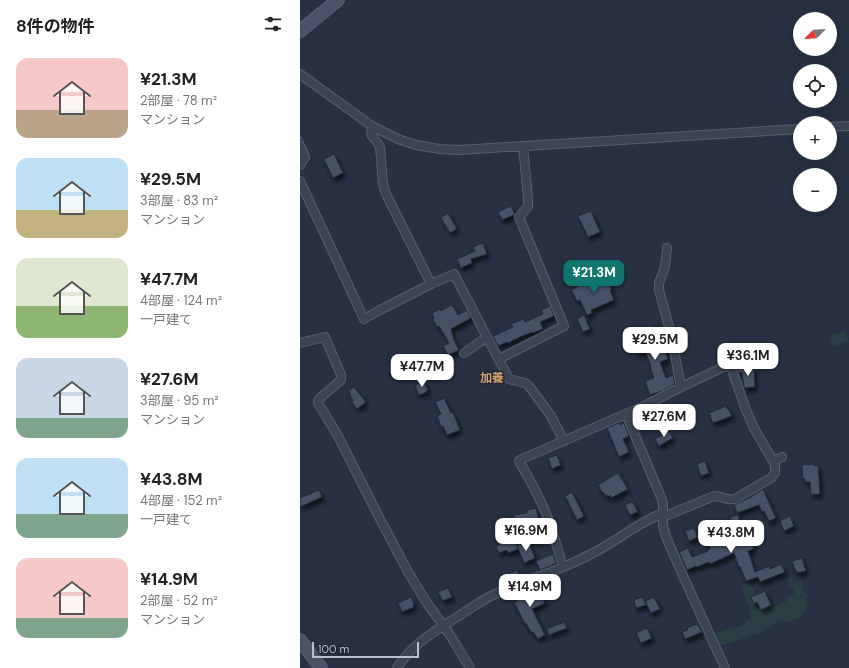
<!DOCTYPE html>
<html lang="ja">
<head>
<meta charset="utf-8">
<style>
  :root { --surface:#fff; --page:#f6f6f6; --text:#222; --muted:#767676; --accent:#0f766e }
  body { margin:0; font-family:"DM Sans","Noto Sans JP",sans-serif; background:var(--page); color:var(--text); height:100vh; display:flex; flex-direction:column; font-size:15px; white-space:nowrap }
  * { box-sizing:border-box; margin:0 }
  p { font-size:13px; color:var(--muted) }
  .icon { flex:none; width:22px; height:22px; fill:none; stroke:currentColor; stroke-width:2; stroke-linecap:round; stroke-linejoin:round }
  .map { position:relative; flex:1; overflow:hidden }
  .side { display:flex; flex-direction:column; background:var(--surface); width:300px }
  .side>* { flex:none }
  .needle { width:26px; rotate:246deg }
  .fabs { position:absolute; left:493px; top:12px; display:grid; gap:8px }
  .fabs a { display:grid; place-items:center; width:44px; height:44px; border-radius:50%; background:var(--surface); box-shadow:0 2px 10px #0003; font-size:20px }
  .scale { position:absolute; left:12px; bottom:10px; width:107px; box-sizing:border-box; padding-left:4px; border:2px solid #b9bfcc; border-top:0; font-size:11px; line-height:14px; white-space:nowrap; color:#b9bfcc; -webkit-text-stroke:3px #202838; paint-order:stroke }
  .price { position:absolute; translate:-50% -34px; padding:0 9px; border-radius:8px; background:#fff; color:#222; font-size:13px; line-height:26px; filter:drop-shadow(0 1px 2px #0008) }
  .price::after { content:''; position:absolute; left:50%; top:24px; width:12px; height:9px; margin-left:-6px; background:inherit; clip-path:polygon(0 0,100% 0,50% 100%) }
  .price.on { background:var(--accent); color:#fff }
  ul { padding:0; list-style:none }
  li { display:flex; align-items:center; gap:12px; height:100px; padding:0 16px }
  li span { display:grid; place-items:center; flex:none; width:112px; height:80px; border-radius:12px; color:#555 }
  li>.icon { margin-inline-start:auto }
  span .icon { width:48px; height:48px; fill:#fffc; stroke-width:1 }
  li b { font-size:17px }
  h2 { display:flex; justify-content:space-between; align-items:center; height:48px; padding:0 16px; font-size:17px }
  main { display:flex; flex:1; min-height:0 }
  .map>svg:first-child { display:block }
  .green { fill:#293f44 }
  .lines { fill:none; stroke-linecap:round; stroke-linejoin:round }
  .stream { stroke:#3d4d6c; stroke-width:2 }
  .building { fill:#465165; stroke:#222a3a; filter:url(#shadow) }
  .street-casing { stroke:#575f6d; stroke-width:10 }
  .secondary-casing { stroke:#575f6d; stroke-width:14 }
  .street { stroke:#3b4453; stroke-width:8 }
  .secondary { stroke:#495266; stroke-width:12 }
  .labels { text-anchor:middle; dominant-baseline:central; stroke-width:3; stroke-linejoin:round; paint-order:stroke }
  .quarter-label { font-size:12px; font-weight:bold; fill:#d79f69; stroke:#202838 }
</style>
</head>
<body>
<main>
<section class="side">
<h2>8件の物件<svg class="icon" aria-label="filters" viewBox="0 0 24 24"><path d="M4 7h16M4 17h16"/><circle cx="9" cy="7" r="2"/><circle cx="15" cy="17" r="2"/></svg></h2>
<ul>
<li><span style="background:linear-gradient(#f6c9c9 65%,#b9a48a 0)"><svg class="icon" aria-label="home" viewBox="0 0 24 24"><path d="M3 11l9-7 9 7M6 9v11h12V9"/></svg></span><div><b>¥21.3M</b><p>2部屋 · 78 m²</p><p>マンション</p></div></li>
<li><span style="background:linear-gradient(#bfe0f5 65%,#c2b280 0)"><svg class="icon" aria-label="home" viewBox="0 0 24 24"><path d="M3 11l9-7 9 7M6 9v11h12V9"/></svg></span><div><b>¥29.5M</b><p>3部屋 · 83 m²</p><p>マンション</p></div></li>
<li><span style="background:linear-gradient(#dfe7d0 60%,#8fb573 0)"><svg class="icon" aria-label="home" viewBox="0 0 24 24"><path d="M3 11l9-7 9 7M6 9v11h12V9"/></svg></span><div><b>¥47.7M</b><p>4部屋 · 124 m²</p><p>一戸建て</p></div></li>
<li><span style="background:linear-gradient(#c9d6e8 75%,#7fa58c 0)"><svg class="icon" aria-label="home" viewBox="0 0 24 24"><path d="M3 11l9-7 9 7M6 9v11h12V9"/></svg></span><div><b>¥27.6M</b><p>3部屋 · 95 m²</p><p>マンション</p></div></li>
<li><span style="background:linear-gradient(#bfe0f5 70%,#7fa58c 0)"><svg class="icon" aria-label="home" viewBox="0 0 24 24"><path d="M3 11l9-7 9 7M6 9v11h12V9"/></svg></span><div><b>¥43.8M</b><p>4部屋 · 152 m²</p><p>一戸建て</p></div></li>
<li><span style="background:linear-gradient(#f6c9c9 75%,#7fa58c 0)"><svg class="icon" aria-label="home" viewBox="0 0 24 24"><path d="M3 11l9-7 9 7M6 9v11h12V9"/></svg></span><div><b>¥14.9M</b><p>2部屋 · 52 m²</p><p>マンション</p></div></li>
</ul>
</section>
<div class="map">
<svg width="549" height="668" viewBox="0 0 549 668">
  <defs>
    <filter id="shadow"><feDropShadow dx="2.5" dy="4" stdDeviation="2" flood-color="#0009"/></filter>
  </defs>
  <rect width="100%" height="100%" fill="#273143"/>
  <path class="green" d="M545 331 549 342 533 346 530 335Z
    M487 578H492L495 583 501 581 502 582 504 588 502 591 508 595 506 599 508 605 505 608 504 612 501 617 487 622 480 620 472 625 463 632 423 645 420 646 417 644 414 635 416 633 443 625 444 623 451 619 449 613 450 606 444 597 443 593 442 586C448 581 453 585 454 591L453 594 451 596C453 602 455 606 461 610L471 605 473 607 486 602 485 598 493 595 494 590 487 584 489 583Z"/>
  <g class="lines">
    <path class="stream" d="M0 136 8 153"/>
  </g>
  <path class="building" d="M34 154 43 173 33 178 24 159Z
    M211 206 215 214 214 215 202 220 198 212Z
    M291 211 300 232 288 237 278 216Z
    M148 213 157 229 150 233 141 218Z
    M183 243 187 254 171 259 172 263 161 268 157 259 175 251 173 247Z
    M301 276 304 281 307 279 312 289 310 290 314 300 291 310 292 313 287 315 280 300 277 301 271 290 293 279 294 280Z
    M151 305 152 307 153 306 158 315 167 310 171 318 151 329 154 340 159 350 148 355 143 346 149 343 139 326 137 327 133 319 134 318 132 313 140 309 141 311Z
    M250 306 254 316 240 322 243 329 233 333V332L222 336 208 343 207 342 198 346 193 336 213 327 211 324 224 319 225 322 243 314 241 310Z
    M284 315 290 329 283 332 277 319Z
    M352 325 358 343 362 342 368 359 360 362 366 378 373 375 375 384 362 391 350 395 345 381 354 378 350 366H351L345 351 338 354 335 348 345 344 340 329Z
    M454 367 455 387 444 388 442 372 439 373 437 369Z
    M124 381 128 390 126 391 127 392 119 395 115 385Z
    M54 387 66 402 57 409 52 402 53 400 50 396 51 395 48 391Z
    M144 398 151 413 153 412 160 430 147 435 143 426 141 427 137 416 141 414 135 402Z
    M426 406 428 410H429L432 416 413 423 409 413Z
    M319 423 320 425 324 423 329 436 323 439 329 452 319 457 307 428Z
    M369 431 373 438 359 446 355 439Z
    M257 455 261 465 252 469 248 458Z
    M405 461 409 473 401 476 397 464Z
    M514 464V466L518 465 520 494 511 495 510 482H505V479H503L502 465Z
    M318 473 328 489 311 498 310 495 308 497 307 495 306 496 303 492H302L298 485Z
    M463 489 476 518 469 521 464 511 462 512 459 505 437 513 434 505 453 496V495Z
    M19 490 22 497 0 507V498Z
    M272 492 284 516 277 520 265 496Z
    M331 502V503L333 502 338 512 330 515 325 505Z
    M236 508 240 524 216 527 214 515 227 513V510Z
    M438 515 441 525 443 524 448 543 452 542 454 549 448 551 455 572 469 566 470 569 481 564 485 572 460 582 458 577 446 581 440 566 439 567 434 553 410 564 409 562 397 567 396 566 387 570 379 552 388 548 392 557 408 551 407 550 410 549 405 536 416 531 421 543 434 538 430 519 431 518V517Z
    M490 516 494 526 484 531 480 521Z
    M240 528H244L245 537 230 540 229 532Z
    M394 528 398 537 389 541 385 531Z
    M214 538 218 549 208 553 207 550 199 553 196 546Z
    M228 541 235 558 224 563 217 545Z
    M253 554 256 563 252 565H253L240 570 236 561Z
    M502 558 506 571 497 573 496 570H495L492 561Z
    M217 570 220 578 210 582 207 574Z
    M237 585 245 603 232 609 245 635 238 639 233 632H231L226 623 225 624 214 602 217 601 213 593 223 590 224 591Z
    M148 588 152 597 143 601 138 592Z
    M465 591 471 605 461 610 457 602 454 604 451 597Z
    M111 597 114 604 113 605 114 607 102 612 98 603Z
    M343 597 346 605 336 608 334 600Z
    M354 597 360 609 351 613 345 601Z
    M264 622 267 628 249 635 247 629Z
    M397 624 398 626H399L402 632 385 639 382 632 388 630 387 628Z
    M347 628 352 638 341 643 336 633Z"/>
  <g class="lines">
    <defs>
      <path id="street" d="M0 74 72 126 98 139 116 145 140 149 159 150 500 129
        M72 126 71 134 80 147 83 184 86 194 131 284
        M530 127 549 126
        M0 146 5 157 0 165
        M0 181 64 319 80 310 131 284 154 274 209 379 225 383 229 386 251 416 264 441
        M367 248 365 267 359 283V290L371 334 381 387
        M0 343 25 337 41 375V380L20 398 18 401V403L38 436 78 515 108 572 127 603 150 635 170 668
        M164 353 187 337
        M199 359 264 326 219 217 226 209 228 206V198L223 146
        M326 414 361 497 363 504V525L366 537 384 578 425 668
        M473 461 482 457
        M363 517 414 496C421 496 428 501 435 499L471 478 475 473V466L473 461 454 428 446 410 430 364
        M263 567C256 542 249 517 237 494 232 483 225 472 219 461L222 459 344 406 381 387 430 364 456 361
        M97 668C110 647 129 635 149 622 163 614 178 602 193 595 225 580 260 571 291 554 316 542 337 523 363 513"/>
      <path id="secondary" d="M0 31 38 0
        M0 640 21 668"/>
    </defs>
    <use href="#street" class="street-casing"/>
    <use href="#secondary" class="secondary-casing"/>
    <use href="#street" class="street"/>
    <use href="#secondary" class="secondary"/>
  </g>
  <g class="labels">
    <g class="quarter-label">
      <text x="192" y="378">加養</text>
    </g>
  </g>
</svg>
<div class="fabs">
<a><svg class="needle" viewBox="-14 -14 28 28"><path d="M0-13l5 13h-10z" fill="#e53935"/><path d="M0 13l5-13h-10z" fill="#767676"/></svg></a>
<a><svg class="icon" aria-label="locate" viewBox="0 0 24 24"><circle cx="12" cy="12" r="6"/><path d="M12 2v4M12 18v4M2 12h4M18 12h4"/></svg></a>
<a>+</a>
<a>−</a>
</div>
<div class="scale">100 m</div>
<b class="price on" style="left:294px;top:294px">¥21.3M</b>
<b class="price" style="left:355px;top:361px">¥29.5M</b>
<b class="price" style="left:448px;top:377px">¥36.1M</b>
<b class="price" style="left:122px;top:388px">¥47.7M</b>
<b class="price" style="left:364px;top:438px">¥27.6M</b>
<b class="price" style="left:226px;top:552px">¥16.9M</b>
<b class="price" style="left:431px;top:554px">¥43.8M</b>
<b class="price" style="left:230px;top:608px">¥14.9M</b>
</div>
</main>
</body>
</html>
